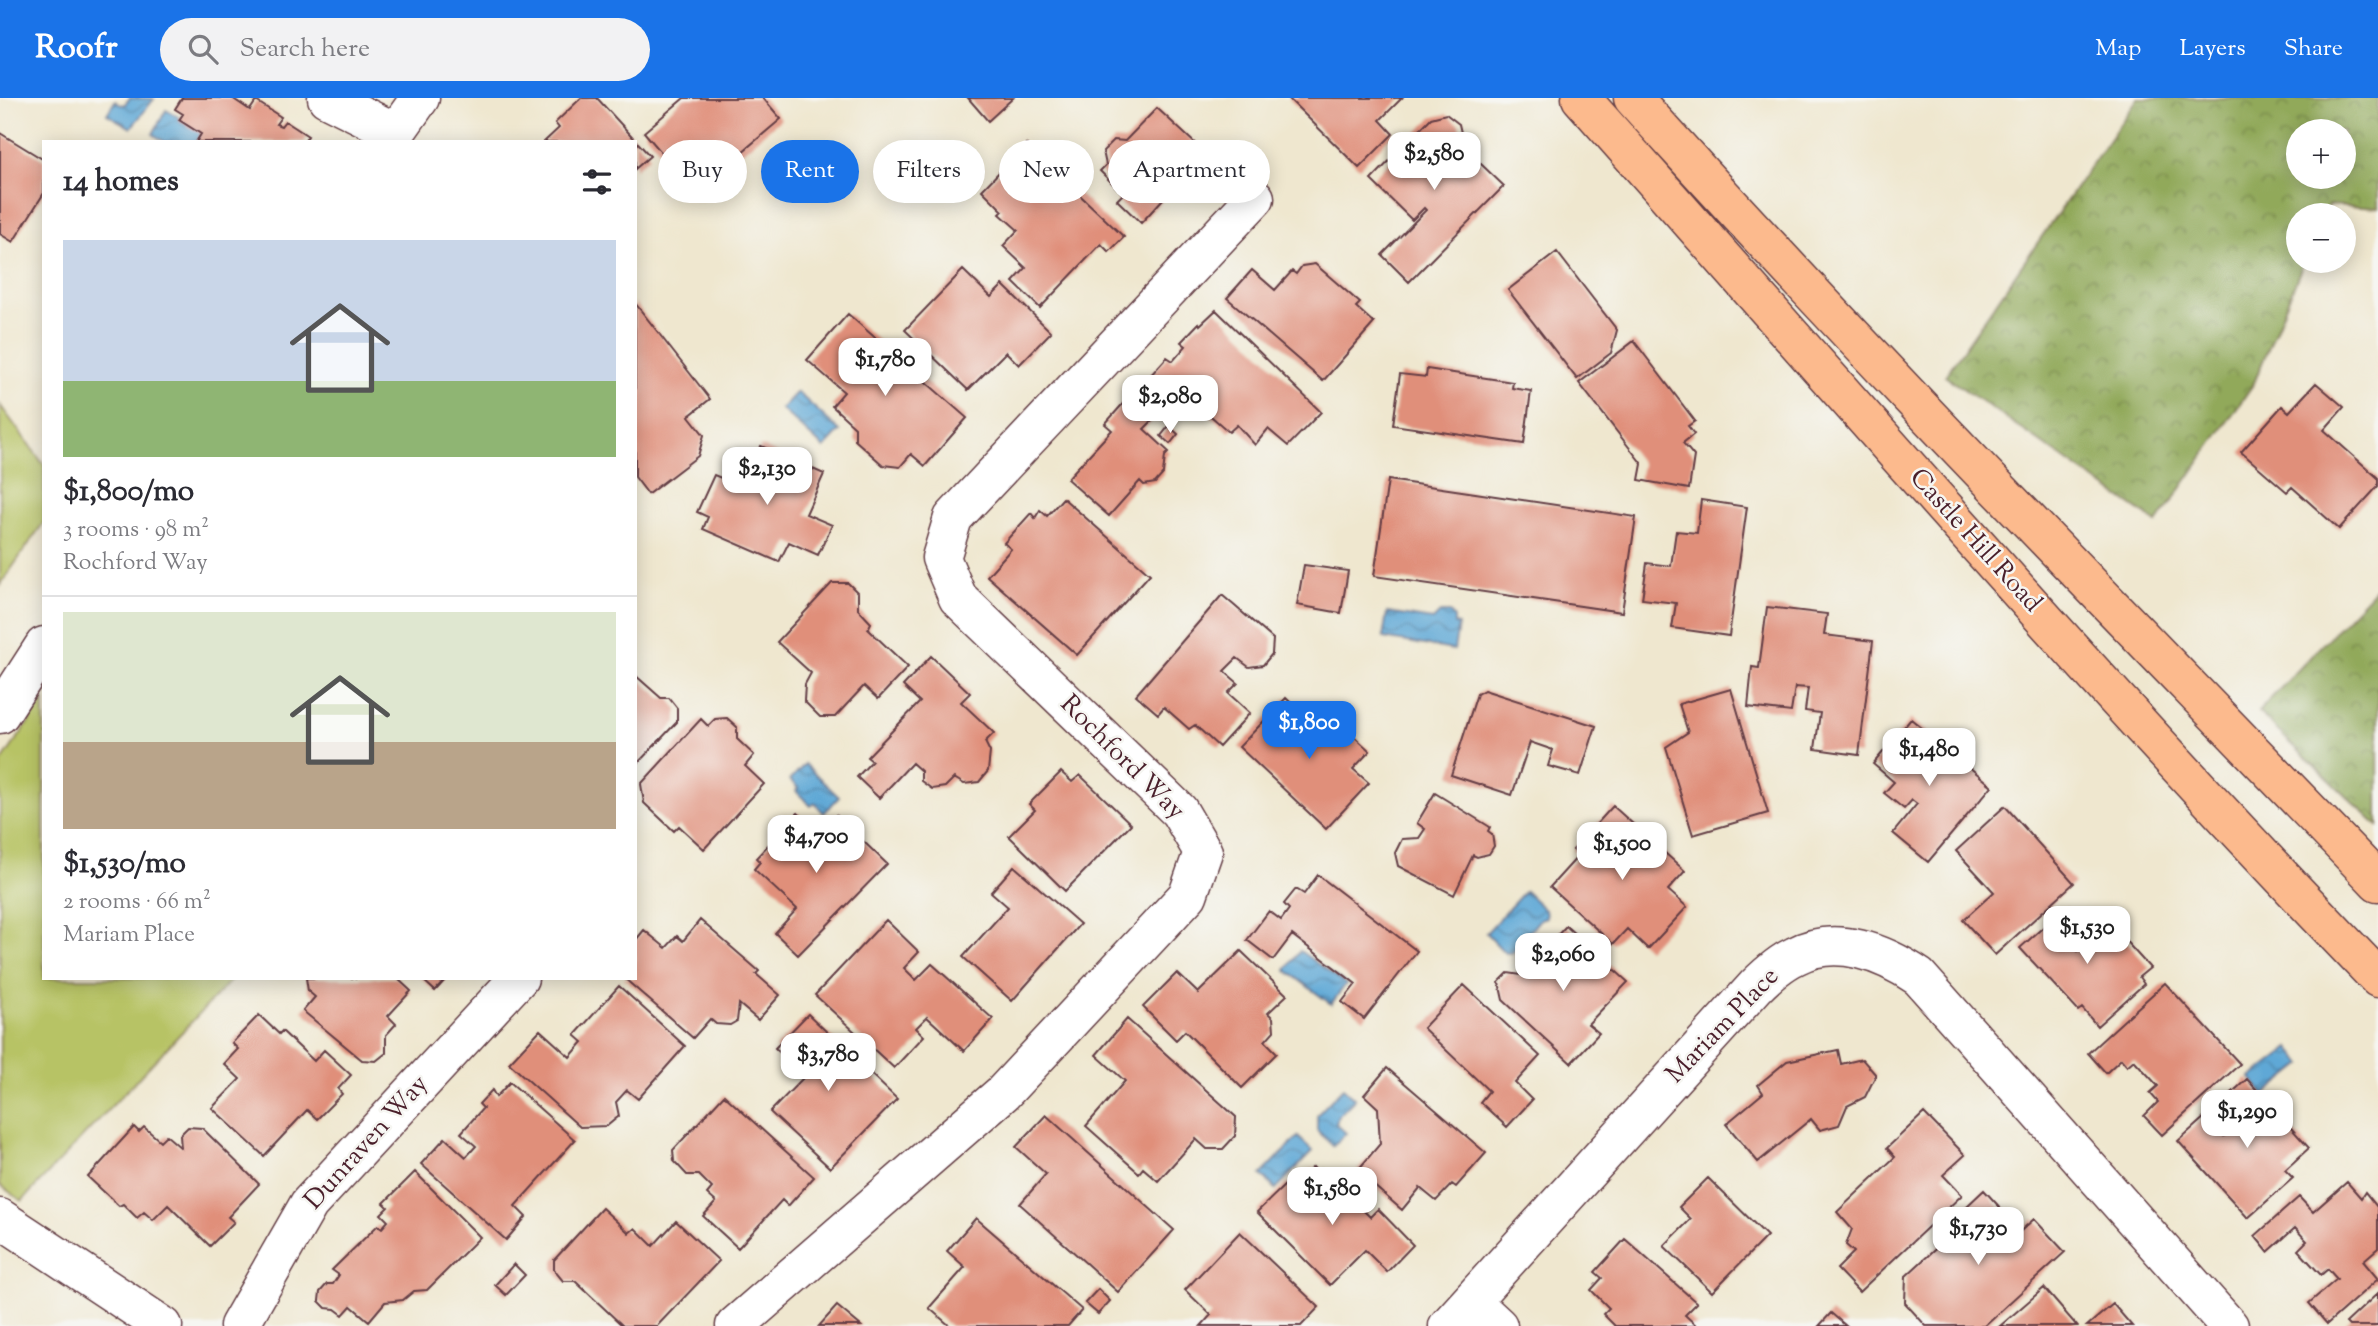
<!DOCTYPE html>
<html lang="en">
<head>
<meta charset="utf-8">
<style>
  :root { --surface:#fff; --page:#f2f2f3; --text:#2b2b33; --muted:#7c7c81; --line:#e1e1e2; --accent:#1a73e8 }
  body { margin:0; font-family:"Sorts Mill Goudy",serif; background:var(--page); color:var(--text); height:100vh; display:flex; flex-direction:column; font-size:26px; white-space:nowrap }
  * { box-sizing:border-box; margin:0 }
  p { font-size:23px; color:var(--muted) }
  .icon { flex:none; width:38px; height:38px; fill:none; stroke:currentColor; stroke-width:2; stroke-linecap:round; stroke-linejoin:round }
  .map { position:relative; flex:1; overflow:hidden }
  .sheet { position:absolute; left:42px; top:42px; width:595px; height:840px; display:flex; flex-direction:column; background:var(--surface); border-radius:0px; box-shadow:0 4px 18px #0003 }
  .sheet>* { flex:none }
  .top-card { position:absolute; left:658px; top:42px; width:665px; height:63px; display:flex; gap:14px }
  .tools { position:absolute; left:2286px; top:21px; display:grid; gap:14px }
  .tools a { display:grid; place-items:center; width:70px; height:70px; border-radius:50%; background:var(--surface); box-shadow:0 4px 18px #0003; font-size:35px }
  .price { position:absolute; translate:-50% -60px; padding:0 16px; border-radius:14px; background:#fff; color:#222; font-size:23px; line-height:46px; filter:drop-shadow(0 2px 4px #0008) }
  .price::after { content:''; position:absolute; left:50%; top:42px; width:21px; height:16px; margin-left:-10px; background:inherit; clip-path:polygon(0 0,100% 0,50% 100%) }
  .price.current { background:var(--accent); color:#fff }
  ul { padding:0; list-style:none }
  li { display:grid; align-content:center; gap:14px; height:371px; padding:0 21px }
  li+li { border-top:2px solid var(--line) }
  li span { display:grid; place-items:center; height:217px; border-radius:0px; color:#555 }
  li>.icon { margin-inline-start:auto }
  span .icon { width:126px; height:126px; fill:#fffc; stroke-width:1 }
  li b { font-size:30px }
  h2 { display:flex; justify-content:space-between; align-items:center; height:84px; padding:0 21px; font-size:30px }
  .chip { padding:0 24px; border-radius:32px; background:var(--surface); box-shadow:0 4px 18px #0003; font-size:24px; line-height:63px }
  .chip.current { background:var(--accent); color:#fff }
  header { display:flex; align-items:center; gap:42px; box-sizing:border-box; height:98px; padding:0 35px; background:var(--accent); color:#fff }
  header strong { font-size:33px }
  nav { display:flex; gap:38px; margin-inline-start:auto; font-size:24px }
  .search { width:490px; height:63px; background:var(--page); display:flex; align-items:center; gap:18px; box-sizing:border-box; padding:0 24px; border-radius:38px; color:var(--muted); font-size:26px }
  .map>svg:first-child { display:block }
  .green { fill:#b7c365; stroke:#807148; stroke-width:2 }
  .forest { fill:url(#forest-crowns); stroke:#6e6442; stroke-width:2; fill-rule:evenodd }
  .water { fill:url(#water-waves); stroke:#546480; stroke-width:2 }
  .building { fill:#e08f7a }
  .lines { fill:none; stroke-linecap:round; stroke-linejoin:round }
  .minor-casing { stroke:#633d44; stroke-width:41 }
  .major-casing { stroke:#633d44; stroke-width:41 }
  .minor { stroke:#fff; stroke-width:38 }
  .major { stroke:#fcba8d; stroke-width:38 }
  .labels { text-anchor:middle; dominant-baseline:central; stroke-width:5; stroke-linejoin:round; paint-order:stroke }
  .street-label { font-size:26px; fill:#4a1f2b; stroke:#f6f6f2 }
</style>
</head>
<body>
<header>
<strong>Roofr</strong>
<div class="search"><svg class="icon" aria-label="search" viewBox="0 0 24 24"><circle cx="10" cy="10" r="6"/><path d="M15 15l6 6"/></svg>Search here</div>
<nav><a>Map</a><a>Layers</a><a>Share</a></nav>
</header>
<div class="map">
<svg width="2378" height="1228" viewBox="0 0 2378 1228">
  <defs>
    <pattern id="forest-crowns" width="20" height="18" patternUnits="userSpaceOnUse" patternTransform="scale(1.75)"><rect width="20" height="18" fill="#91a95a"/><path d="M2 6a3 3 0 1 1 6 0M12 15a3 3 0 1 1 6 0" fill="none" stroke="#78894b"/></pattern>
    <pattern id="water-waves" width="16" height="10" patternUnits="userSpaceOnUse" patternTransform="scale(1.75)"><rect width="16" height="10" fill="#5fa8d6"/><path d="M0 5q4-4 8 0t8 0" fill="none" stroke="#5088ae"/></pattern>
  </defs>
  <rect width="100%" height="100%" fill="#f6f6f2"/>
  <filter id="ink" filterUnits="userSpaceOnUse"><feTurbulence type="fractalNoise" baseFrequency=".0143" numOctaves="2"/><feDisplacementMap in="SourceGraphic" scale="14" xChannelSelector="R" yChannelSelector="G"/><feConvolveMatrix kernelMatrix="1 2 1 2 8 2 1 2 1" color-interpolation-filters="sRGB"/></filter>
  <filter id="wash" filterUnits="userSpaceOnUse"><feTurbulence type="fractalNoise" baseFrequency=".00686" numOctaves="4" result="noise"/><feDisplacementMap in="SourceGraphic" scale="28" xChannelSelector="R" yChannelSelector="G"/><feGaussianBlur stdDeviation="1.57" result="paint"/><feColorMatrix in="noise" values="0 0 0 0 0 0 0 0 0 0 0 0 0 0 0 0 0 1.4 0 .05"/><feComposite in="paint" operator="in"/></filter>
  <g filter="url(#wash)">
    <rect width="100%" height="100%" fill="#efe7cf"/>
    <path class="green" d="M0 307 44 367V424L0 487Z
      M44 602V880H233L22 1103 0 1087V666Z"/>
    <path class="forest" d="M2138 0H2378V110L2328 107 2323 117H2298V163H2304L2254 285 2157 425 1945 278ZM2298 33H2343V79H2298Z
      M2378 488V728L2258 614Z"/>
    <path class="water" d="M130 0 154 1 131 30 107 16 115 3 121 7 125 6Z
      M166 12 203 33 197 44H165L153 36Z
      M797 294 840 333 824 350 781 311Z
      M1387 515 1433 522 1440 515H1450L1454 520V526L1458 527 1454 552 1383 540Z
      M805 666 839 699 824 715 815 705 811 708 796 693 798 690 790 682Z
      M1525 793 1545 812 1546 819 1540 821 1512 855H1505L1486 835Z
      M1300 853 1346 886 1331 906 1286 872Z
      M2290 950 2303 966 2264 997 2251 980Z
      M1343 990 1355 1001 1338 1018 1336 1026 1346 1035 1333 1048 1317 1032V1017Z
      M1298 1039 1313 1053 1276 1091 1261 1077Z"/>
    <g id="blocks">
      <path class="building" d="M182 0H232L250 12 256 3 281 19 276 26 281 28 285 23 308 38 304 44H196L201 36 179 22 183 16 175 11Z
        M581 0H597L650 58 635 71V44H544L559 30 555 25Z
        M684 0H763L781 21 722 71 706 52 678 74 644 34Z
        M968 0H1013L988 23Z
        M1288 0H1402L1380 22 1393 36 1359 70Z
        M1157 10 1200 50 1157 96 1163 101 1141 125 1117 102 1123 96 1100 73 1106 67 1103 53 1114 42 1125 43Z
        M1446 16 1459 26 1462 39 1459 45 1504 88 1409 184 1382 157 1426 112 1424 110 1412 122 1371 82 1431 20Z
        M0 35 44 62V95L13 144 0 136Z
        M1026 46 1124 139 1109 154 1101 146 1040 210 1013 184 1026 170 1003 148 1018 132 1000 116 1003 113 982 92Z
        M1557 154 1617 232 1611 255 1577 281 1508 192Z
        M1315 166 1360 205 1356 209 1374 225 1323 283 1227 200 1252 172 1275 192 1292 173 1296 176 1302 168Z
        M963 172 991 199 1003 187 1051 234 1019 267 1006 254 968 292 905 232Z
        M635 205 710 301 689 318 704 337 698 358 648 396 635 379Z
        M1216 212 1321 314 1288 348 1268 331 1255 347 1237 327 1229 334 1204 312 1211 305 1197 293 1174 320 1140 289 1167 259 1173 263 1186 248 1181 244 1199 225 1200 227Z
        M848 216 967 320 925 368 911 356 900 369 883 367 855 342V329L832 308 844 294 807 262Z
        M1634 243 1695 323 1688 328 1694 336 1683 345 1694 358 1689 391 1639 382 1642 366 1579 285Z
        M1427 271 1513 284 1512 290 1531 293 1524 346 1393 327 1400 276 1426 279Z
        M2316 285 2344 309 2324 332 2378 380V388L2339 431 2292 389 2287 394 2241 354 2282 308 2289 314Z
        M1128 300 1152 323 1144 331 1169 354 1165 358 1163 376 1155 385 1144 387 1140 383 1109 418 1067 381 1112 332 1105 326Z
        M1169 328 1178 336 1170 346 1161 338Z
        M761 348 824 376 806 416 832 427 818 457 789 444 779 464 703 431 708 419 697 414 714 377 743 389Z
        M1388 382 1636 419 1622 514 1374 478Z
        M1063 400 1150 476 1077 557 987 478 1011 451 1004 445 1031 415 1035 420 1040 412 1047 418Z
        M1701 402 1747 409 1729 538 1672 530 1676 505 1642 501 1647 465 1671 468 1676 433 1697 435Z
        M1304 467 1348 473 1341 515 1297 507Z
        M832 485H848L858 495V511L871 525 868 531 908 569 878 601 864 588 835 619H820L804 603 805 586 811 575 777 544Z
        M1222 497 1273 541 1272 556 1263 567 1249 569 1237 560 1224 573 1238 585 1228 595 1250 615 1219 649 1195 627 1189 631 1164 609 1158 616 1136 597Z
        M1767 509 1827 516 1824 537 1873 543 1859 657 1815 651 1820 615 1805 613 1808 590 1795 589 1791 614 1748 609 1752 569 1759 570Z
        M931 558 970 595 961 604 994 635 985 644 990 654 988 673 979 684 964 686 954 680 945 689 932 691 921 683V673L912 665 879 700 857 679 872 663 867 659 920 604 903 588Z
        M635 577 661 600H669L677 610V624L635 668Z
        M1731 591 1768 715 1693 737 1666 649 1688 634 1679 606Z
        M1484 592 1596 628 1580 677 1548 668 1553 652 1530 644 1512 697 1451 677 1477 596Z
        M1286 600 1318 631 1331 617 1370 653 1353 671 1369 685 1326 731 1239 649Z
        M727 620 737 629V641L754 657 745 668 764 686 704 751 679 728 674 733 644 705 641 686 701 621 708 628 715 621Z
        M1911 621 1992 688 1928 764 1893 735 1917 706 1912 702 1904 711 1884 695 1894 684 1873 666Z
        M1061 674 1072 684 1080 677 1131 726 1065 793 1009 738 1035 712 1029 706Z
        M1435 695 1490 729 1488 733 1492 736 1494 748 1489 756 1477 759 1473 757 1454 797 1398 768 1395 755 1402 741 1419 740 1425 731 1417 725Z
        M1613 708 1685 773 1668 792 1687 809 1648 851 1627 831 1613 846 1550 789 1579 757 1573 752Z
        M2005 708 2074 785 1995 857 1963 822 1994 794 1956 753Z
        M798 715 819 735 836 717 887 766 798 857 775 835 797 811 754 771 760 764 756 760Z
        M1014 768 1080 826 1012 903 963 859 1008 809 991 794Z
        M1318 777 1417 853 1364 921 1342 904 1356 886 1292 837 1273 862 1247 842 1269 813 1281 822 1289 811 1284 806 1296 791 1304 796Z
        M2066 809 2084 829 2069 842 2078 853 2096 837 2100 842 2113 829 2150 870 2139 879 2144 886 2097 928 2082 910 2078 913 2020 850Z
        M700 822 759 873 756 876 780 897 758 922 739 906 737 923 730 927 716 926 710 921 693 940 624 880H635V843L644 832 666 850 677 838 683 843Z
        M886 822 919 854 904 870 916 882 932 866 993 921 964 953 927 919 916 930 924 938 894 970 815 897Z
        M1566 828 1628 884 1588 926 1599 935 1571 965 1503 902 1499 884 1508 875 1521 877Z
        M1241 853 1287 897 1268 915 1273 920 1274 933 1265 943 1277 955 1242 990 1185 933 1176 942 1143 909 1177 875 1198 895Z
        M306 880H397L411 893 388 918 396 926 386 937V955L376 963 362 962 303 913 315 899 308 893Z
        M421 880H447L435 893Z
        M2165 885 2240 966 2162 1037 2144 1018 2158 1004 2150 995 2158 988 2134 962 2127 968 2121 961 2106 975 2088 955Z
        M1464 887 1540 958 1515 985 1532 1002 1507 1029 1480 1004 1489 993 1423 930Z
        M619 888 685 948 638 1001 627 992 616 1004 619 1018 607 1028 580 1029 509 965 540 932 570 959 583 944 575 937Z
        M808 916 897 1001 830 1070 770 1014 805 978 775 950Z
        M259 917 279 936 282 933 314 963 324 952 351 977 338 991 342 996 317 1021 307 1012 264 1058 212 1010 240 981 224 966 238 951 232 945Z
        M1127 921 1236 1019 1235 1038 1223 1051H1207L1196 1041 1158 1083 1143 1070 1139 1075 1086 1028 1125 983 1096 957Z
        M1838 952 1841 966 1862 961 1876 977 1865 999 1847 1008 1839 1027 1820 1032 1811 1021 1758 1064 1726 1026 1763 995 1758 987 1787 963Z
        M1387 970 1486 1055 1456 1089 1452 1086 1436 1103 1420 1090 1402 1112 1357 1073 1380 1046 1378 1010 1364 997Z
        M2247 981 2309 1050 2285 1072 2293 1080 2248 1120 2178 1043 2206 1018 2224 1038 2241 1023 2223 1003Z
        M510 984 575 1042 515 1108 526 1119 506 1142 421 1066 445 1040 466 1059 476 1048 461 1035 483 1010 479 1006 492 992 496 999Z
        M724 997 814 1079 788 1108 782 1102 738 1150 703 1118 716 1104 707 1096 712 1090 699 1077H687L674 1063 673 1052Z
        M1924 1015 1965 1057 1943 1077 1962 1097 1859 1194 1837 1171 1854 1154 1846 1147 1852 1131 1837 1114 1895 1059 1887 1050Z
        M1046 1017 1174 1132 1118 1194 1020 1106 1046 1076 1016 1049Z
        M134 1029 139 1034 144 1029 160 1043 166 1037 181 1050 180 1037 188 1029 202 1030 259 1086 228 1119 234 1124 210 1148 168 1107 153 1122 144 1114 137 1120 123 1106 119 1108 88 1079Z
        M1313 1069 1318 1075 1322 1071 1370 1119 1378 1111 1413 1147 1387 1174 1365 1152 1330 1187 1257 1114 1287 1085 1291 1090Z
        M415 1074 480 1139 427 1192 414 1193 403 1202 385 1204 369 1223 351 1208 343 1217 335 1211 326 1210 319 1203 320 1194 327 1186H333L339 1177 332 1172 378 1127 382 1130 388 1123 381 1116 388 1109 384 1105Z
        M1708 1080 1767 1138 1712 1194 1664 1148 1691 1121 1679 1109Z
        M2347 1084 2361 1100 2365 1094 2378 1110V1150L2363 1163 2378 1181 2327 1226 2309 1205 2337 1181 2328 1171 2321 1177 2298 1152 2307 1143 2295 1130 2268 1154 2255 1138 2299 1099 2313 1114Z
        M1984 1092 2015 1126 2009 1132 2015 1138 2034 1121 2065 1154 1984 1228H1926L1905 1205 1906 1178 1956 1132 1949 1125Z
        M602 1110 629 1135 635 1130 653 1148 676 1123 719 1163 657 1228H623L575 1183H563L554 1172V1162Z
        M976 1120 1082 1212 1068 1228H950L929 1210 965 1169 947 1153Z
        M1240 1134 1319 1209 1301 1228H1201L1211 1217 1185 1192Z
        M1625 1141 1697 1205 1685 1217 1697 1228H1615L1603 1216 1609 1210 1591 1192 1602 1180 1595 1174Z
        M514 1166 525 1177 506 1197 495 1187Z
        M2044 1190 2077 1228H2000Z
        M1098 1191 1110 1203 1098 1216 1085 1205Z
        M2378 1195V1228H2349L2346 1225Z
        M2113 1206 2132 1228H2087Z
        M837 1208 861 1228H819Z
        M1831 1215 1846 1228H1819Z"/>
    </g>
  </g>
  <g filter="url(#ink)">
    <use href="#blocks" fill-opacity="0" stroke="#633d44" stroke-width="2"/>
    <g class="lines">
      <defs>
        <path id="minor" d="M327 0 395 34
          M389 44 420 0
          M0 616 44 548
          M0 1120 163 1228
          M1471 1203 1498 1228
          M239 1228 309 1106 519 880
          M735 1228 1003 995 1188 797 1203 754 1179 713 958 500 941 460 953 420 1255 100
          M1448 1228 1756 888C1768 876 1780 865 1795 858 1836 836 1884 855 1919 879L2229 1228"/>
        <path id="major" d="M1581 0C1844 296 2103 595 2378 880
          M1633 0C1874 268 2128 524 2378 784"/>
      </defs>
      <use href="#minor" class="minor-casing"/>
      <use href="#major" class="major-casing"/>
      <use href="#minor" class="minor"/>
      <use href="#major" class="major"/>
    </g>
  </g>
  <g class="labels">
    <g class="street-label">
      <text transform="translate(1975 443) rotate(48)">Castle Hill Road</text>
      <text transform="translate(1122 660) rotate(45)">Rochford Way</text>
      <text transform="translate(1723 928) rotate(-46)">Mariam Place</text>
      <text transform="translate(367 1045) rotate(-48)">Dunraven Way</text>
    </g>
  </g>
</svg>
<div class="tools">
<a>+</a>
<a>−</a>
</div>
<b class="price" style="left:1434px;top:94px">$2,580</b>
<b class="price" style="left:885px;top:300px">$1,780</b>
<b class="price" style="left:1170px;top:337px">$2,080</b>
<b class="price" style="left:767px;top:409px">$2,130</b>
<b class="price current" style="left:1309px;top:663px">$1,800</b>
<b class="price" style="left:1929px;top:690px">$1,480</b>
<b class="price" style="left:816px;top:777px">$4,700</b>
<b class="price" style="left:1622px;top:784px">$1,500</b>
<b class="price" style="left:2087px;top:868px">$1,530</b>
<b class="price" style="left:1563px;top:895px">$2,060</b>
<b class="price" style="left:828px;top:995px">$3,780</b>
<b class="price" style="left:2247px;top:1052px">$1,290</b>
<b class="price" style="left:1332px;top:1129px">$1,580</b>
<b class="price" style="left:1978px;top:1169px">$1,730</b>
<div class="top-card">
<a class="chip">Buy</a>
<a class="chip current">Rent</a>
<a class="chip">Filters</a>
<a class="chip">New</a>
<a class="chip">Apartment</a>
</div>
<section class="sheet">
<h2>14 homes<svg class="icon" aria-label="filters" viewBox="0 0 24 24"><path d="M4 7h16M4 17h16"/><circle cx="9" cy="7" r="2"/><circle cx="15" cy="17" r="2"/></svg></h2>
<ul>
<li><span style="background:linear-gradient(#c9d6e8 65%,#8fb573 0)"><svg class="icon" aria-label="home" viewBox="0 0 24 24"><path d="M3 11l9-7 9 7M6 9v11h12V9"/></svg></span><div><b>$1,800/mo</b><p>3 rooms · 98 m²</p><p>Rochford Way</p></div></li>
<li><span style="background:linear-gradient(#dfe7d0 60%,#b9a48a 0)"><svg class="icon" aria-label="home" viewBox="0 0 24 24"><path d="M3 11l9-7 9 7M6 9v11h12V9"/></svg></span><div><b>$1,530/mo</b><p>2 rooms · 66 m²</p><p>Mariam Place</p></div></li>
</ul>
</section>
</div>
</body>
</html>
